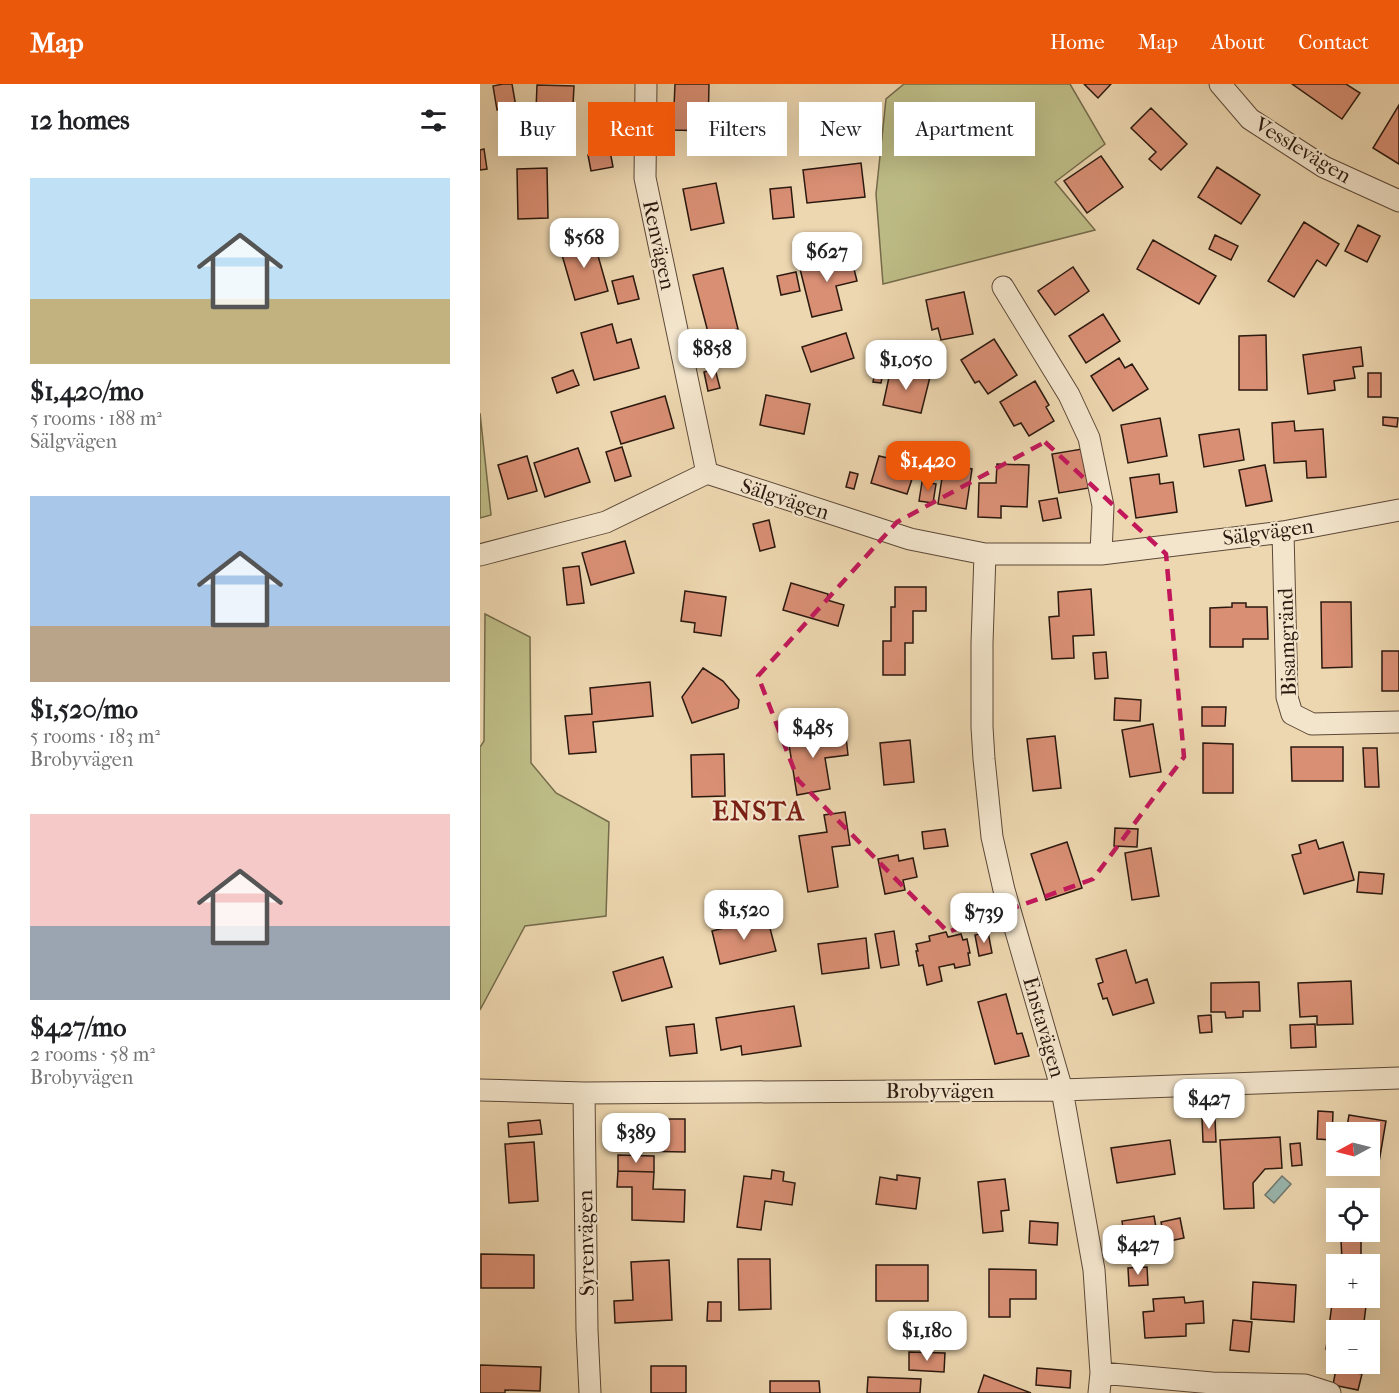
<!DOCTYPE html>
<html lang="en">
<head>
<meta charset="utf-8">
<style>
  :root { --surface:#fff; --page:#f6f6f6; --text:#202124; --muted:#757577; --accent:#ea580c }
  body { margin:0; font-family:"IM FELL French Canon",serif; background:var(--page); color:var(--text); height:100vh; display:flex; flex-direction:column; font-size:22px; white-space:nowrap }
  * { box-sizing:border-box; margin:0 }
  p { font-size:20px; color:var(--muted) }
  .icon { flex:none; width:33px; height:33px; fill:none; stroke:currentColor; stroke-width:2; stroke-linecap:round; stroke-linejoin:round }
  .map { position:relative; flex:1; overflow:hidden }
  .panel { display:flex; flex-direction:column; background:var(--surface); width:480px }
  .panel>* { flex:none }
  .banner { position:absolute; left:18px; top:18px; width:570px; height:54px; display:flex; gap:12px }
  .needle { width:39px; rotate:263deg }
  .controls { position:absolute; left:846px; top:1038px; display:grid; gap:12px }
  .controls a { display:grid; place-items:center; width:54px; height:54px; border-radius:0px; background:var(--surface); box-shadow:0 6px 24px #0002; font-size:30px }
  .price { position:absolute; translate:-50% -51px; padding:0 14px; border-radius:12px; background:#fff; color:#222; font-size:20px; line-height:39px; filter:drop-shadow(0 2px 3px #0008) }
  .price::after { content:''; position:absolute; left:50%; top:36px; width:18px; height:14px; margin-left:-9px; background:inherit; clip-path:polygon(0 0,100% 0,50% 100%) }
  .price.active { background:var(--accent); color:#fff }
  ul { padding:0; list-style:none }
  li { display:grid; align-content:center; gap:12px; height:318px; padding:0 30px }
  li span { display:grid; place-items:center; height:186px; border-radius:0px; color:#555 }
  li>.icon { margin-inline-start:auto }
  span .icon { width:108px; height:108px; fill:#fffc; stroke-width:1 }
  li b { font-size:26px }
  h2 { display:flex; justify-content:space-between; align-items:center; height:72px; padding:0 30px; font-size:26px }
  .pill { padding:0 21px; border-radius:0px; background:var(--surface); box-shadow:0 6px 24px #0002; font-size:21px; line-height:54px }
  .pill.active { background:var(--accent); color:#fff }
  header { display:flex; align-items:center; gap:36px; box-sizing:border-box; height:84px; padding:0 30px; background:var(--accent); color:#fff }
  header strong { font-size:28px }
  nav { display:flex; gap:33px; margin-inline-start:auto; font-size:21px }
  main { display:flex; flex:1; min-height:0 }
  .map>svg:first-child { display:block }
  .green { fill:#bebd87; stroke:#746b4b; stroke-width:1.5 }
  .water { fill:#9ab8b0; stroke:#6e7870; stroke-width:1.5 }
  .building { fill:#d98f74; stroke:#2b190f; stroke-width:1.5 }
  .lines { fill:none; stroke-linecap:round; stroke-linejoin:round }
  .minor-casing { stroke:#5c4837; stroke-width:23 }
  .minor { stroke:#f3e5cc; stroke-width:21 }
  .marked { fill:none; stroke:#c2185b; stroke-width:4.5; stroke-dasharray:12 8; stroke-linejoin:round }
  .labels { text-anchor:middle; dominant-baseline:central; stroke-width:4.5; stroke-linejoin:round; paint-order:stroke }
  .street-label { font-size:21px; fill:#2b190f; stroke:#f3e5cc }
  .district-label { font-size:27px; font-weight:bold; letter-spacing:1.5px; fill:#7a1f14; stroke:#f3e5cc }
</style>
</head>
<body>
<header>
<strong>Map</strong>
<nav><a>Home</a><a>Map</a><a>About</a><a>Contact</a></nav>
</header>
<main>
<section class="panel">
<h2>12 homes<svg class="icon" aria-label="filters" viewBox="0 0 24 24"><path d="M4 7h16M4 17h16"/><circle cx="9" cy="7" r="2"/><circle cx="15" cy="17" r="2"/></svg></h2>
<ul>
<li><span style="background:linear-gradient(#bfe0f5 65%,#c2b280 0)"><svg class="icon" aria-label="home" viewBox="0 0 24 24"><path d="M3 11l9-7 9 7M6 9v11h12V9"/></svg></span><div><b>$1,420/mo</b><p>5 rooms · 188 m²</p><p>Sälgvägen</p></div></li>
<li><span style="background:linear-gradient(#a9c7e8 70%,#b9a48a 0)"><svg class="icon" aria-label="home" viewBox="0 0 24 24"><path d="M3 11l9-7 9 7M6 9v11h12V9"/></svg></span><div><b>$1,520/mo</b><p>5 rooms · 183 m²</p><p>Brobyvägen</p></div></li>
<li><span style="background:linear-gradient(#f6c9c9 60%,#9aa5b1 0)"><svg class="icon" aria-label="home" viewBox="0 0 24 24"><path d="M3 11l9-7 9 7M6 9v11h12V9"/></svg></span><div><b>$427/mo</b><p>2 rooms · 58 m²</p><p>Brobyvägen</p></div></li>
</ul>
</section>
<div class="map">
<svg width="919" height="1309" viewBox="0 0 919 1309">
  <rect width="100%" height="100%" fill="#edd7b0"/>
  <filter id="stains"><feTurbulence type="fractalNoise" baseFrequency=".00333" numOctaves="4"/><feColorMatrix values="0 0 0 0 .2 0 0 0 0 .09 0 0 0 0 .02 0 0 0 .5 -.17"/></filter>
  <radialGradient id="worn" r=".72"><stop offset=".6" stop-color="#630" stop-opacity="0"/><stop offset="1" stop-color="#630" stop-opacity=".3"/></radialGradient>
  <path class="green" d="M424 0H590L625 60 575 98 615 146 403 200 396 110 406 15Z
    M0 329 11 431 0 434Z
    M5 530 50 553 51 679 76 709 129 738 126 832 45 842 0 926V663L4 657Z"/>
  <path class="water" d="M802 1092 811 1100 794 1119 785 1111Z"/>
  <path class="building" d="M23 0H32L36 23 17 26 13 2Z
    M195 0H229L228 47 193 46Z
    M604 0H631L618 14Z
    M812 0H866L880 9 862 35Z
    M57 1 94 2 92 40 68 39V26H56Z
    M919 21V80L893 64Z
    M671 24 707 60 681 86 669 75 676 68 651 44Z
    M4 65 7 85 0 86V66Z
    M130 67 133 83 111 87 108 71Z
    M621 72 643 103 607 129 584 97Z
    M381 79 385 113 327 119 323 86Z
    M737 83 780 111 761 140 718 113Z
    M67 84 68 134 38 135 37 85Z
    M236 99 244 139 211 146 203 105Z
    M311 103 314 133 293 135 290 105Z
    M824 138 859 160 846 182 837 176 814 213 788 197Z
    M878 141 900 152 887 178 865 167Z
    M735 151 758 162 751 176 729 165Z
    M113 154 128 207 95 216 80 164Z
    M673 156 736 192 719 220 657 185Z
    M370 169 377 197 356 202 362 226 332 233 319 181Z
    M593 183 609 207 575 231 558 207Z
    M243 184 258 245 229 252 213 191Z
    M316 188 320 207 301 211 297 192Z
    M153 192 159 215 138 220 132 197Z
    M484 208 493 250 461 256 458 244 452 246 446 216Z
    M623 230 640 257 606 279 589 252Z
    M132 240 137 259 151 255 159 284 114 296 101 249Z
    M366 249 374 274 331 288 322 263Z
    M786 251 787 306H759V252Z
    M514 255 537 291 508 310 499 297 495 299 481 276Z
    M881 263 883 282 873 283 875 294 854 297 855 306 828 310 823 271Z
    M639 274 645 284 652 280 668 305 633 327 611 292Z
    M396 282 404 283 401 299 393 298Z
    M411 284 450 293 441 329 403 321Z
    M235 285 240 304 228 307 224 288Z
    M93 286 99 301 77 309 72 294Z
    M888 289H901V313H888Z
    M555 297 569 321 566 323 574 337 549 352 541 339 534 342 520 318Z
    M286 311 330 320 324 350 280 341Z
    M185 312 194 344 141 360 131 328Z
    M903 333 918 334 917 343 903 341Z
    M680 334 687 372 648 379 641 341Z
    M814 337 815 347 843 345 846 393 827 394 826 377 794 379 792 339Z
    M759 345 764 376 724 383 719 351Z
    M142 363 151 392 135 397 126 368Z
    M98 364 110 398 65 413 54 379Z
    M411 365 439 374 427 410 391 399 399 372 408 374Z
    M602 365 609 404 579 409 572 370Z
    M47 372 57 407 28 415 18 381Z
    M517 380 549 381 547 423 521 422V434L498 433 499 399H516Z
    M464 381 492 385 486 425 458 420Z
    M785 381 792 417 766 422 759 386Z
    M370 388 378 390 374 405 366 403Z
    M679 390 680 400 693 398 697 428 656 434 650 394Z
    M442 398 456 400 453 419 439 417Z
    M577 414 581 434 563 437 559 417Z
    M289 436 295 463 280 467 273 440Z
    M145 457 154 489 111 501 102 469Z
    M99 482 104 519 87 521 83 484Z
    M311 499 348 510 347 516 364 521 358 542 303 526Z
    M415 503H446V527H433V559H425V591H403V557H411V523H415Z
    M611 505 614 551 593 552 594 574 572 575 569 533 579 532 578 508Z
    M205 507 246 513 241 552 214 548 215 539 201 537Z
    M841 518H871L872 583 842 584Z
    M752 519H766V523H787L788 555H763V563H730V524L752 523Z
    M902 567H919V607H902Z
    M626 568 628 594 615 595 613 569Z
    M223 584 243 597 259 616 258 624 212 639 202 613Z
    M170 598 173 632 113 638 116 668 89 670 85 632 112 630 110 604Z
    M635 614 661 616 660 637 634 636Z
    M722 623H746L745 642H722Z
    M673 640 681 688 650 693 642 646Z
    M340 643 342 657 366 653 368 671 345 674 350 705 317 711 307 648Z
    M575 652 581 704 553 707 547 655Z
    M430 656 434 698 404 701 400 659Z
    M723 659 753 660V709H723Z
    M811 663H863V697H812Z
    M883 664H897L899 703H885Z
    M244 670 245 712 212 713 211 671Z
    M365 728 370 761 352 763 358 803 328 808 319 752 347 748 344 731Z
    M635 744 658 745 657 763 634 762Z
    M465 745 468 762 444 765 442 748Z
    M836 756 839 765 863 758 874 796 824 810 812 771 821 769 819 761Z
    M587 758 602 804 566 816 551 770Z
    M671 764 679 812 652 816 645 769Z
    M418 771 419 777 433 774 437 793 423 796 425 806 405 810 398 775Z
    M879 788 904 790 902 810 877 808Z
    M287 833 296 867 240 880 232 847Z
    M414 847 419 881 401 884 395 850Z
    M466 848 468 853 481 850 483 856 487 855 490 869H488L490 881 475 884 474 880 459 883 462 897 447 901 443 881 439 882 436 867H438L436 860 450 857 449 852Z
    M508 848 512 869 499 872 495 851Z
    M386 854 389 884 342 890 338 860Z
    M646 866 656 899 667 895 674 919 633 931 627 914 623 915 618 900 623 898 616 875Z
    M183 873 192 903 142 917 133 888Z
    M871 897 873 940 837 941V932L820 933 818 899Z
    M779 898 780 927H763V933L746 934 745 928H731V899Z
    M526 910 537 950 542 949 549 972 515 980 498 918Z
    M314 922 321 962 262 971 261 962 241 966 236 934Z
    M731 931 732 948 720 949 718 932Z
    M214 940 217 969 190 972 186 943Z
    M835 940 836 963 811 964 810 941Z
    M838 1027 853 1028 852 1056 837 1055Z
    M869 1031 906 1037 899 1078 890 1076V1048H866Z
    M722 1034H735L736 1058H723Z
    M156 1035H205V1068L156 1067Z
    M60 1036 62 1050 29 1053 28 1039Z
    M800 1053 802 1084 785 1085 773 1099 774 1124 744 1125 740 1056Z
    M690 1056 695 1090 637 1099 631 1064Z
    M54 1058 58 1117 29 1119 25 1060Z
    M820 1059 822 1081 812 1082 810 1060Z
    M138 1071 174 1072V1088L138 1087Z
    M292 1086 304 1088 303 1097 315 1099 312 1121 285 1117 281 1146 257 1143 264 1092 291 1095Z
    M138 1087 174 1088 173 1105 205 1106 204 1138 152 1136V1103H137Z
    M417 1091 440 1094 436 1125 396 1120 400 1093 417 1096Z
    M525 1095 529 1126 521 1127 523 1147 503 1149 498 1098Z
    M892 1131 893 1156H881V1176L862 1177 861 1156 853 1157 852 1133H856V1148H890V1132Z
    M674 1132 678 1155 646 1161 642 1137Z
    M700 1134 704 1154 685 1158 681 1138Z
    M550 1137 578 1139 577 1161 549 1159Z
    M1 1170 54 1171V1204H1Z
    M258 1175H290L291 1225 259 1226Z
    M189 1176 192 1236 135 1239 134 1217 153 1216 151 1178Z
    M396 1181H448V1217H396Z
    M667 1183 668 1201 649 1202 648 1184Z
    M509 1185 556 1186V1215H530V1233H509Z
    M773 1198 816 1201 814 1238 771 1235Z
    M854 1205H856V1214H887L883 1246H856V1266L846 1265Z
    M704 1213 705 1219 723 1217 724 1239 706 1240V1252L665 1254 663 1228 674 1227 673 1215Z
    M228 1218H241V1237H227Z
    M753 1236 772 1238 769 1268 750 1266Z
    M429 1268 465 1269 464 1288 429 1286Z
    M0 1281 61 1283 60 1307 25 1306V1309H0Z
    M171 1282H206V1309H171Z
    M557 1284 591 1287 590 1304 556 1301Z
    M856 1285 882 1290 878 1306 853 1301Z
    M504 1291 551 1309H498Z
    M388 1293 441 1295 440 1309H387Z
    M290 1297H339L340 1309H290Z"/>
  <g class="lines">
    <defs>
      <path id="minor" d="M166 0 165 94 227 389
        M740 0 770 35 844 83 919 117
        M523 203 589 311 609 354 623 422 621 470
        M803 448 807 613 812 630 832 640 919 638
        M505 470 502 559V643L504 675 512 753 524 806 582 1006 614 1186 621 1289 619 1309
        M0 471 126 438 227 389 430 455 505 470H621L803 448 919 426
        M0 1006 104 1009 582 1006 919 994
        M104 1009 107 1246 110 1309
        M621 1289 732 1299 825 1301 850 1309"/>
    </defs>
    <use href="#minor" class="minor-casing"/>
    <use href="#minor" class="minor"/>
  </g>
  <path class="marked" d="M565 358 686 470 704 673 613 795 468 848 318 696 278 592 417 438Z"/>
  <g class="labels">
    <g class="street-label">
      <text transform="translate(823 66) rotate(31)">Vesslevägen</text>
      <text transform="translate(179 161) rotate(78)">Renvägen</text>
      <text transform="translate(305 415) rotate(18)">Sälgvägen</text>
      <text transform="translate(788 448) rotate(-8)">Sälgvägen</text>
      <text transform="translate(807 558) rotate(-92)">Bisamgränd</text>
      <text transform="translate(564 943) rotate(74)">Enstavägen</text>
      <text x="460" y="1007">Brobyvägen</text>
      <text transform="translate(106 1159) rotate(-91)">Syrenvägen</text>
    </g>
    <g class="district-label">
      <text x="279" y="727">ENSTA</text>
    </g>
  </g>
  <rect width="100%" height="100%" filter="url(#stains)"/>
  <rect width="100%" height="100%" fill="url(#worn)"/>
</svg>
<div class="controls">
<a><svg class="needle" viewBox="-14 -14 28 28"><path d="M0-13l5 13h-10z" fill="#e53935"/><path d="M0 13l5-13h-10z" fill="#757577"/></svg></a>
<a><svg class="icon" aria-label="locate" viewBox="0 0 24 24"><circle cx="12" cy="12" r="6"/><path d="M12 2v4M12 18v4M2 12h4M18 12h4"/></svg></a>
<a>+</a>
<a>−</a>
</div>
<b class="price" style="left:104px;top:185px">$568</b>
<b class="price" style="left:347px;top:199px">$627</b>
<b class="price" style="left:232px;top:296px">$858</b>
<b class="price" style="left:426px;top:307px">$1,050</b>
<b class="price active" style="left:448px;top:408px">$1,420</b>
<b class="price" style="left:333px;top:675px">$485</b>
<b class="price" style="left:264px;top:857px">$1,520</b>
<b class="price" style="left:504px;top:860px">$739</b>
<b class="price" style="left:729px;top:1046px">$427</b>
<b class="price" style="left:156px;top:1080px">$389</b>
<b class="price" style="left:658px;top:1192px">$427</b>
<b class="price" style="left:447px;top:1278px">$1,180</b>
<div class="banner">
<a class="pill">Buy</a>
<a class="pill active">Rent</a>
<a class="pill">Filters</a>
<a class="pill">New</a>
<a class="pill">Apartment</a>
</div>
</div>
</main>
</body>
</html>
